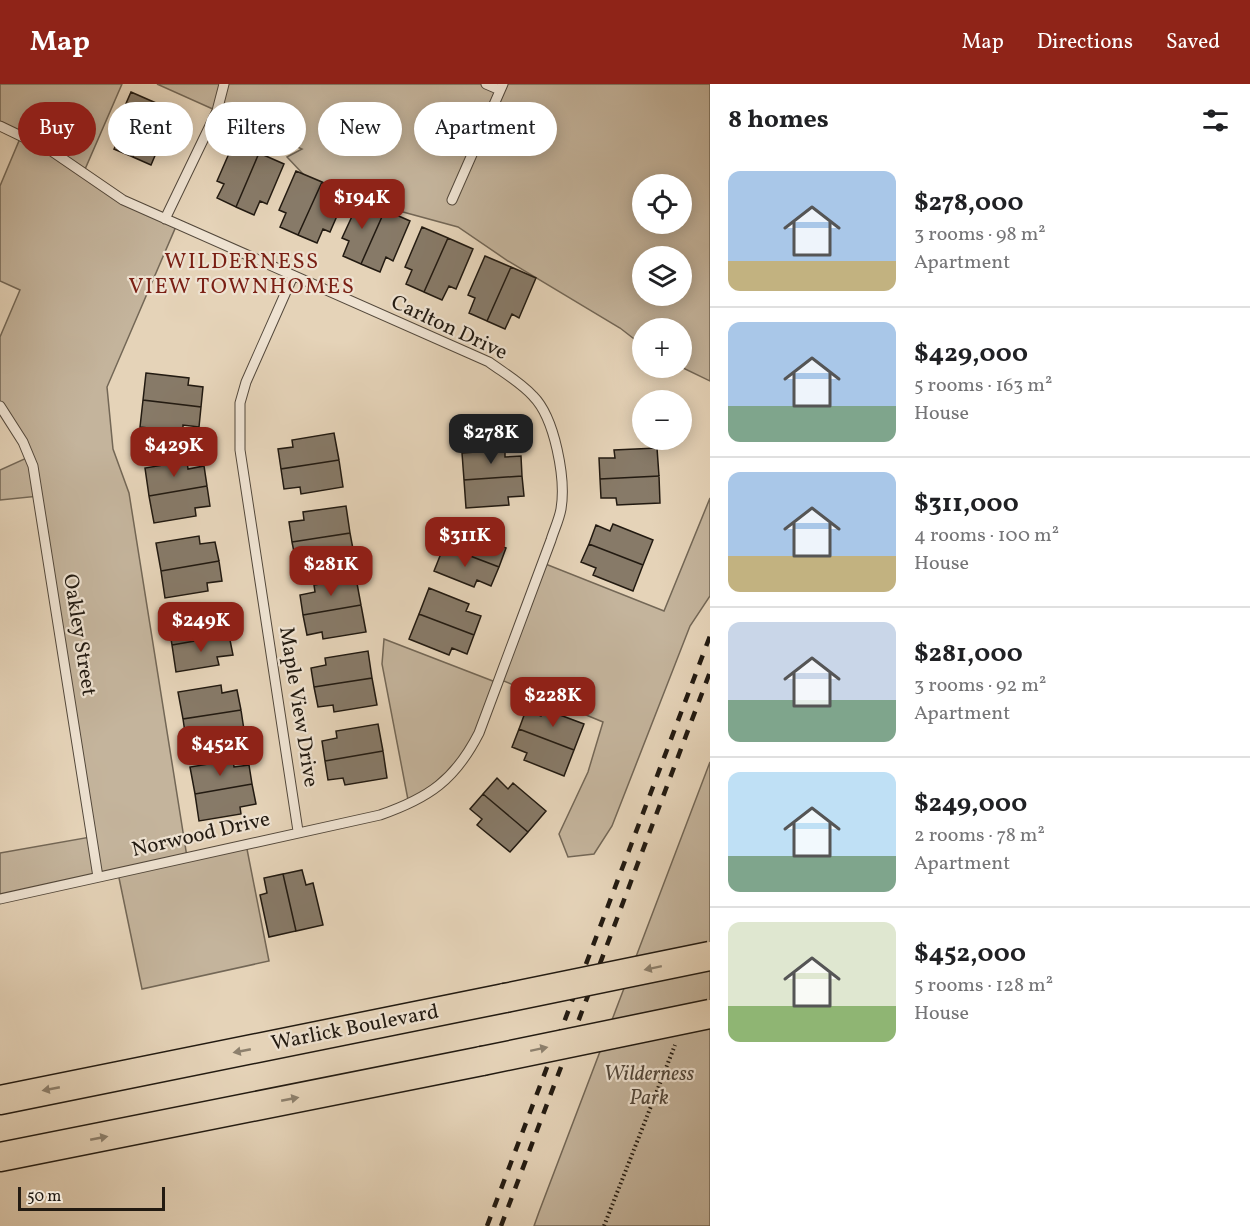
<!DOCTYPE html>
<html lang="en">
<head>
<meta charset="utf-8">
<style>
  :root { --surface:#fff; --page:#f2f2f2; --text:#202124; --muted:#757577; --line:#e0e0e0; --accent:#8f2418 }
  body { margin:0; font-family:Vollkorn,serif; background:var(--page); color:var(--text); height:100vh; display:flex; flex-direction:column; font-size:22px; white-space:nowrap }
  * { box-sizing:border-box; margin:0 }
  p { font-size:20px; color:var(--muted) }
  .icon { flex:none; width:33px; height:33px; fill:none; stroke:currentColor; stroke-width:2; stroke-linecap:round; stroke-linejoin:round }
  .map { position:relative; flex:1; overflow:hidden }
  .drawer { display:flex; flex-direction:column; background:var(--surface); width:540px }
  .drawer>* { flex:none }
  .top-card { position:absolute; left:18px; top:18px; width:570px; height:54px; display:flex; gap:12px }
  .fabs { position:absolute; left:632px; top:90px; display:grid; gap:12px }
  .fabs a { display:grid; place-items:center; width:60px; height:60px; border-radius:50%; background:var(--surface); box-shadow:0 3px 15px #0003; font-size:30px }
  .scale { position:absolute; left:18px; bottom:15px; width:147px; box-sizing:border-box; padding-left:6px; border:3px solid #221a11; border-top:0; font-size:16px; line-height:21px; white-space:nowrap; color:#221a11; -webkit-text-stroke:4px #eee2d1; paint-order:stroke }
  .price { position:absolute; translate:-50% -51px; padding:0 14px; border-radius:12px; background:var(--accent); color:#fff; font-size:20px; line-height:39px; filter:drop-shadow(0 2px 3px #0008) }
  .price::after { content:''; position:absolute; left:50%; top:36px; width:18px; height:14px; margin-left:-9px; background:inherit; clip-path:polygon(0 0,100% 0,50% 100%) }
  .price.active { background:#222; color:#fff }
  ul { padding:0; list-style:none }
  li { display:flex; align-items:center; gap:18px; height:150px; padding:0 18px }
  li+li { border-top:2px solid var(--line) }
  li span { display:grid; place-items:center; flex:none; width:168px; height:120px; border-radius:12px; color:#555 }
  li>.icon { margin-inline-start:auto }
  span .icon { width:72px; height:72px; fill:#fffc; stroke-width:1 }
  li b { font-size:26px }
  h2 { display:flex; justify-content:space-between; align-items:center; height:72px; padding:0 18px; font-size:26px }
  .chip { padding:0 21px; border-radius:27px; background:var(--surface); box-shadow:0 3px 15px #0003; font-size:21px; line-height:54px }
  .chip.active { background:var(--accent); color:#fff }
  header { display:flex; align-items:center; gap:36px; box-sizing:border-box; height:84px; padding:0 30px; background:var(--accent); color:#fff }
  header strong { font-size:28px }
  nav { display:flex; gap:33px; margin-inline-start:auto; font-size:21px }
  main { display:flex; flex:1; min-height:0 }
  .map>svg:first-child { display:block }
  .green { fill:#c4b49c; stroke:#736756; stroke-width:1.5; fill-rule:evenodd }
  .building { fill:#877a68; stroke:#221a11; stroke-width:1.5 }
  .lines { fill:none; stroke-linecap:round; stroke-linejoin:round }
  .lane-casing { stroke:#53483b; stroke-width:11 }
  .primary-casing { stroke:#221a11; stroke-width:31 }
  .path { stroke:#221a11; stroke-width:4; stroke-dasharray:1.5 3; stroke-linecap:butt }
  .lane { stroke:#eee2d1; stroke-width:9 }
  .primary { stroke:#e5d3b8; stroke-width:28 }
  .rail { stroke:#221a11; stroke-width:4.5; stroke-dasharray:10 10; stroke-linecap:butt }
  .primary-bridge-casing { stroke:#221a11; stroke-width:31; stroke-linecap:butt }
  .primary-bridge { stroke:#e5d3b8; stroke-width:28 }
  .oneway { fill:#8d806d }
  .labels { text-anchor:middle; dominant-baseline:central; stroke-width:4.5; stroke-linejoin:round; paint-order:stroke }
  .street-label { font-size:21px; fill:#221a11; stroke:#eee2d1 }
  .park-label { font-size:21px; font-style:italic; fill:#53483b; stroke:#eee2d1 }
  .neighbourhood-label { font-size:22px; letter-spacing:1.5px; fill:#7a1f14; stroke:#eee2d1 }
</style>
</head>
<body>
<header>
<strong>Map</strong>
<nav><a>Map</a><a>Directions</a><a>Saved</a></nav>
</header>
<main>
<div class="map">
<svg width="710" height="1142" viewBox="0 0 710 1142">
  <rect width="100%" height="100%" fill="#e5d3b8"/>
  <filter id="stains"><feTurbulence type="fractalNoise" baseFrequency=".00333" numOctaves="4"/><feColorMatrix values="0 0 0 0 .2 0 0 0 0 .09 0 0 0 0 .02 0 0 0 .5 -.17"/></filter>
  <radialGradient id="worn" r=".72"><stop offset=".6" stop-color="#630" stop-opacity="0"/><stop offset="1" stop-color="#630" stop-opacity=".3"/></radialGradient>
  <path class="green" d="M0 0H122L83 90 177 140 107 303 113 365 129 409 187 773 246 760 269 877 142 905 118 789 0 814V769L91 753 39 412 0 416V386L29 373 0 322V253L20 206 0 197V102L21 52 0 42Z
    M157 0H710V297L681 283V244H642V261L620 244 508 177 458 143 370 119 305 92 287 73 302 65ZM642 100H681V140H642ZM642 172H681V212H642Z
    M710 414V512L690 542 612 742 594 770 568 773 559 750 588 688 603 638 499 595 543 479 664 527Z
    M384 555 498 599 467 671 409 721 382 580Z
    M710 678V1142H534L539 1128Z"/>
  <path class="building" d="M131 8 156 19 133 73 114 65 121 51 114 47Z
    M156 19 181 30 164 70 157 67 151 81 133 73Z
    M234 58 259 69 236 123 217 114 224 100 217 97Z
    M259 69 284 80 267 120 260 117 254 131 236 123Z
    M296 87 322 98 298 151 280 143 286 129 279 126Z
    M322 98 347 109 330 148 323 145 317 159 298 151Z
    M360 115 385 126 361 180 343 172 349 157 342 154Z
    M385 126 410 137 393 177 386 173 380 188 361 180Z
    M422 143 448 154 424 208 406 200 412 186 405 183Z
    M448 154 473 165 456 205 449 202 442 216 424 208Z
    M485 172 511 183 487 237 469 229 475 214 468 211Z
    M511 183 536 194 519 234 512 230 505 245 487 237Z
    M146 289 189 294 188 301 203 303 201 323 143 316Z
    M143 316 201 323 199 343 183 341V348L140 343Z
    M334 349 339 376 281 385 278 365 293 363 292 356Z
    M657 364 659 392 600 395 599 374H615L614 366Z
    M505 366V373L521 372 522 392 464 396 462 369Z
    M339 376 343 403 301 410 300 403 284 405 281 385Z
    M187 377 188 385 204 382 207 402 149 412 145 384Z
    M522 392 524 412 508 413 509 421 466 424 464 396Z
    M659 392 660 419 617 421 616 414H601L600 395Z
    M207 402 210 422 195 424 196 432 154 439 149 412Z
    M346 422 350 449 292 458 289 438 304 436 303 428Z
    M454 436 494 452 491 459 506 464 499 483 444 462Z
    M613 440 653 456 643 481 589 460 596 441 610 447Z
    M350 449 355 476 312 483 311 475 296 478 292 458Z
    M199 452 200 460 215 458 219 477 161 487 156 459Z
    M589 460 643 481 633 507 593 491 596 484 581 478Z
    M444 462 499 483 491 502 477 496 474 503 434 487Z
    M219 477 222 497 207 499 208 507 165 514 161 487Z
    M356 494 361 521 303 531 300 511 315 508 314 501Z
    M429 504 469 520 466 527 481 532 474 551 419 530Z
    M361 521 366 548 323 555 322 548 307 551 303 531Z
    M210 526 211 534 226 532 229 551 172 561 167 533Z
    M419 530 474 551 467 570 452 564 449 571 409 555Z
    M229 551 233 571 217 573 219 581 176 588 172 561Z
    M368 567 372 594 314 603 311 584 326 581 325 574Z
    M372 594 377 621 334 628 333 621 318 623 314 603Z
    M221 601 222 609 237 606 241 626 183 635 178 608Z
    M544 625 584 640 574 666 519 645 526 626 541 632Z
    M241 626 244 646 229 648 230 655 187 662 183 635Z
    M378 640 383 667 325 677 322 657 337 654 336 647Z
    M519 645 574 666 564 692 524 676 527 669 512 663Z
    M383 667 387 694 345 701 343 694 328 696 325 677Z
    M233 676 234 683 249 681 252 700 195 710 190 683Z
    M497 694 508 705 513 699 546 727 528 748 483 710Z
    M252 700 256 720 240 723 241 730 199 737 195 710Z
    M483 710 528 748 510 768 477 741 482 735 470 725Z
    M302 786 306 801 313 799 323 841 296 847 283 790Z
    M283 790 296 847 269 853 260 811 267 809 264 794Z"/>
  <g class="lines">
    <defs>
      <path id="lane" d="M486 0 500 6
        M0 42 50 66 123 116 489 278C504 289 520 298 533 312 555 334 566 395 561 425 559 436 554 446 551 456L479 649C455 696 429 714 380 731L0 815
        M452 116 503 0
        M165 135 217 27 224 0
        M293 192 246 298 240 319V366L298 747
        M0 322 23 358 33 382 98 793"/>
      <path id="primary" d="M0 1016 505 914
        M0 1073 482 977"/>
    </defs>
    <use href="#lane" class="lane-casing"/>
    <use href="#primary" class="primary-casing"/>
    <path class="path" d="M604 1142 675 961"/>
    <use href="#lane" class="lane"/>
    <use href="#primary" class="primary"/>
    <path class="rail" d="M487 1142 710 552
      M501 1142 710 588"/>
    <defs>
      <path id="primary-bridge" d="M505 914 710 872
        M482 977 710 930"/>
    </defs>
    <use href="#primary-bridge" class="primary-bridge-casing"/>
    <use href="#primary-bridge" class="primary-bridge"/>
  </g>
  <defs><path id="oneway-solid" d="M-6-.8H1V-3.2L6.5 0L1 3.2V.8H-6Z" transform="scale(1.5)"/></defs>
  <g class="oneway">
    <use href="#oneway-solid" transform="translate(653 884) rotate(168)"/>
    <use href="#oneway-solid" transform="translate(539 965) rotate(-12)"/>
    <use href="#oneway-solid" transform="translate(242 967) rotate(169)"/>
    <use href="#oneway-solid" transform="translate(51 1005) rotate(169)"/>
    <use href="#oneway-solid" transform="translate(290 1015) rotate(-11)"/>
    <use href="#oneway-solid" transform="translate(99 1054) rotate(-11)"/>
  </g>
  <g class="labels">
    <g class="street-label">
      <text transform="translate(449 244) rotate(25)">Carlton Drive</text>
      <text transform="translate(79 551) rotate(81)">Oakley Street</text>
      <text transform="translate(298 623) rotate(81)">Maple View Drive</text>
      <text transform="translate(201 751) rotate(-13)">Norwood Drive</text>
      <text transform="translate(355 944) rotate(-11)">Warlick Boulevard</text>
    </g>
    <g class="park-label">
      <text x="649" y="990">Wilderness<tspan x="649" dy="24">Park</tspan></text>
    </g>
    <g class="neighbourhood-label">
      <text x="242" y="178">WILDERNESS<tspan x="242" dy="25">VIEW TOWNHOMES</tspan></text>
    </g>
  </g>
  <rect width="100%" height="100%" filter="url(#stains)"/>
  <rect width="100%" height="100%" fill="url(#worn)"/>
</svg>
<div class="fabs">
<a><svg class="icon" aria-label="locate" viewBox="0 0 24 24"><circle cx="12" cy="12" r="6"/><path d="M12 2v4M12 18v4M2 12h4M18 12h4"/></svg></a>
<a><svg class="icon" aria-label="layers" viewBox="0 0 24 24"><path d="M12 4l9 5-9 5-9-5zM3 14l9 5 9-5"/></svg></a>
<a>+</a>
<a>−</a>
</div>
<div class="scale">50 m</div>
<b class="price" style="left:362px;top:146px">$194K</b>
<b class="price active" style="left:491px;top:381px">$278K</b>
<b class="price" style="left:174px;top:394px">$429K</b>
<b class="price" style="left:465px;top:484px">$311K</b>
<b class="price" style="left:331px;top:513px">$281K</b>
<b class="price" style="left:201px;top:569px">$249K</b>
<b class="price" style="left:553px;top:644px">$228K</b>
<b class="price" style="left:220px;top:693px">$452K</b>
<div class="top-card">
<a class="chip active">Buy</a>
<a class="chip">Rent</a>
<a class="chip">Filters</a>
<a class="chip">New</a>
<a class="chip">Apartment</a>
</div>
</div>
<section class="drawer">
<h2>8 homes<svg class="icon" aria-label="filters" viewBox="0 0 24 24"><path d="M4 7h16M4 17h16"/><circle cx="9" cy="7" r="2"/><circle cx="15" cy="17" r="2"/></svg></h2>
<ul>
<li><span style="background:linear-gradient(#a9c7e8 75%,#c2b280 0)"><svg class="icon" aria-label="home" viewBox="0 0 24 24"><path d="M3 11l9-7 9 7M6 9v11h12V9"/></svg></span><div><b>$278,000</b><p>3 rooms · 98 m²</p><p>Apartment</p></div></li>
<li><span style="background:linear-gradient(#a9c7e8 70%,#7fa58c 0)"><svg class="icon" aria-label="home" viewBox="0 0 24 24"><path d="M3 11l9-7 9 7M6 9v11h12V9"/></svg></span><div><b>$429,000</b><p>5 rooms · 163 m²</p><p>House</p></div></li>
<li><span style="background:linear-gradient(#a9c7e8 70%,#c2b280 0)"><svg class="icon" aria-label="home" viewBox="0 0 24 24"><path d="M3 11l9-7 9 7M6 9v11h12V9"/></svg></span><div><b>$311,000</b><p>4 rooms · 100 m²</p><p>House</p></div></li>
<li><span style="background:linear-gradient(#c9d6e8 65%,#7fa58c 0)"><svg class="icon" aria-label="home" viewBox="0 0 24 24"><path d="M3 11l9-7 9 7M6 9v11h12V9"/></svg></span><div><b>$281,000</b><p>3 rooms · 92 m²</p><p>Apartment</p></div></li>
<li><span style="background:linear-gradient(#bfe0f5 70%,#7fa58c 0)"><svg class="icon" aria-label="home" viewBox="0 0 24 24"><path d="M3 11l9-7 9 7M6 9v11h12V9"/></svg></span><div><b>$249,000</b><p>2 rooms · 78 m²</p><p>Apartment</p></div></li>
<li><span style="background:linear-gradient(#dfe7d0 70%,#8fb573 0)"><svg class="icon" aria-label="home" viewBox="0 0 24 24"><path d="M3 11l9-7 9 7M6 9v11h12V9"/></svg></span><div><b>$452,000</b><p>5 rooms · 128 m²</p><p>House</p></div></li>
</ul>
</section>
</main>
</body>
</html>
